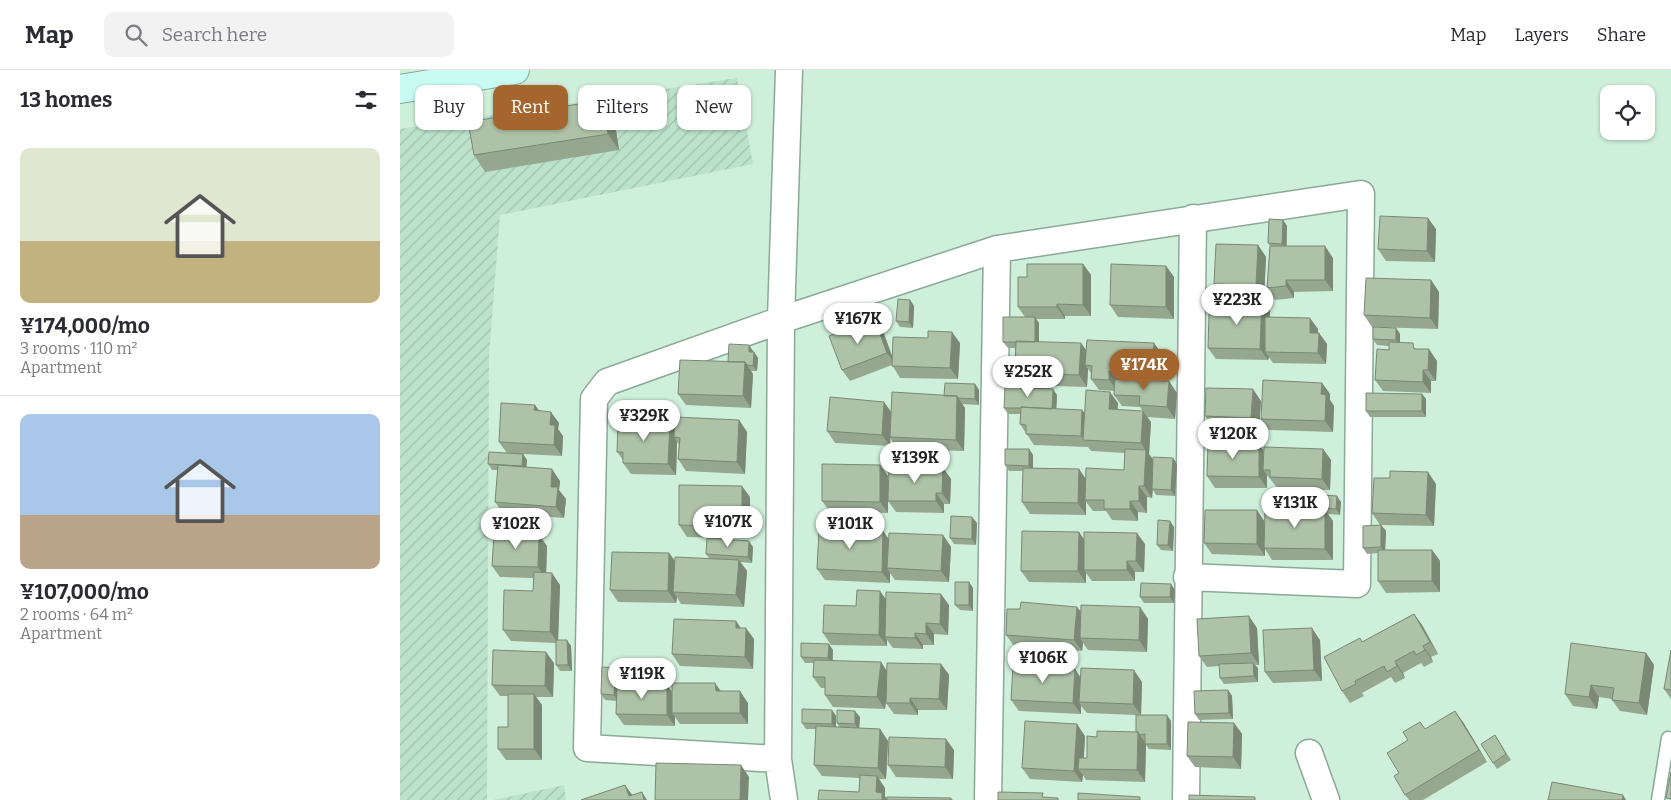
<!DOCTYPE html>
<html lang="en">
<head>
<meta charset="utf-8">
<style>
  :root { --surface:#fff; --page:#f2f2f3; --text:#2b2b33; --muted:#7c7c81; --line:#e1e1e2; --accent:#a5652f }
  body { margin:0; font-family:Bitter,serif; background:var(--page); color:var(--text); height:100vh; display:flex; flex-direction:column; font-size:19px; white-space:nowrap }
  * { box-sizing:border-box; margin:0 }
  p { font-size:16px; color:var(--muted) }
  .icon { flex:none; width:28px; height:28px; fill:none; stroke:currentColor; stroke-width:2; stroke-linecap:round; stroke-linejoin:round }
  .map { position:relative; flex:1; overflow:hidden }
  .panel { display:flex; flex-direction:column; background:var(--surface); width:400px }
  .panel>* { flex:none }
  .top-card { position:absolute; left:15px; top:15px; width:475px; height:45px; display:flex; gap:10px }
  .tools { position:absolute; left:1200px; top:15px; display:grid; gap:10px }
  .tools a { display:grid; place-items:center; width:55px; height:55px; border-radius:10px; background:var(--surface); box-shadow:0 1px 4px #0004; font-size:25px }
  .price { position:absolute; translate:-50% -42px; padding:0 11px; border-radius:18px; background:#fff; color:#222; font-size:16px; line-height:32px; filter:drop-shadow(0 1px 2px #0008) }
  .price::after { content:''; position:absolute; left:50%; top:30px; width:15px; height:11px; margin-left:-8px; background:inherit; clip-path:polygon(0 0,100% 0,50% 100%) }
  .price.current { background:var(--accent); color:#fff }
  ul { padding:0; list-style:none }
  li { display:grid; align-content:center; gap:10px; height:265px; padding:0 20px }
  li+li { border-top:1px solid var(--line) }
  li span { display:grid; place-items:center; height:155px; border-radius:10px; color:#555 }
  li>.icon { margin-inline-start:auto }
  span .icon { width:90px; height:90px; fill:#fffc; stroke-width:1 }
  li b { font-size:21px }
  h2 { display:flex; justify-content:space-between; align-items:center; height:60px; padding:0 20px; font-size:21px }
  .tag { padding:0 18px; border-radius:10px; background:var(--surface); box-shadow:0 1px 4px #0004; font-size:18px; line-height:45px }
  .tag.current { background:var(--accent); color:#fff }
  header { display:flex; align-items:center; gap:30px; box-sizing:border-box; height:70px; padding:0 25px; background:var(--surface); border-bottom:1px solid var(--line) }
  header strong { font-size:24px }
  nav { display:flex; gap:28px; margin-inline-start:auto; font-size:18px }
  .search { width:350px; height:45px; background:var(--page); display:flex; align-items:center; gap:12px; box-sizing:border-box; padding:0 18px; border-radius:10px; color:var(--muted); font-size:19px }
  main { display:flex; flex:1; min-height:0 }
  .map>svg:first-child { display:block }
  .industrial { fill:url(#industrial-furrows) }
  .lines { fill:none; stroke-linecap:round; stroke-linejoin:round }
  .lane-casing { stroke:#8aa996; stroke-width:15 }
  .street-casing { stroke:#8aa996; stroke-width:29 }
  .secondary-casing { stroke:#8aa996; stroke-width:30 }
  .lane { stroke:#fff; stroke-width:12 }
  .street { stroke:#fff; stroke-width:26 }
  .secondary { stroke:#c8fcf2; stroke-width:28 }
  .wall { fill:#96a790 }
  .shaded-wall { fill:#7a8875 }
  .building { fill:#aec2a7; stroke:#7a8875 }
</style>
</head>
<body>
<header>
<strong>Map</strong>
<div class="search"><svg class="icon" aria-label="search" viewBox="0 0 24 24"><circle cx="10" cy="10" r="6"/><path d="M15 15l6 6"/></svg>Search here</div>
<nav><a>Map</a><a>Layers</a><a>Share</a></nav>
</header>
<main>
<section class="panel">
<h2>13 homes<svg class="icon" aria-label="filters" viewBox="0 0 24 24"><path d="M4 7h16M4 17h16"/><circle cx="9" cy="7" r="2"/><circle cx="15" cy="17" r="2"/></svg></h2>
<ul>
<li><span style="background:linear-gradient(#dfe7d0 60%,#c2b280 0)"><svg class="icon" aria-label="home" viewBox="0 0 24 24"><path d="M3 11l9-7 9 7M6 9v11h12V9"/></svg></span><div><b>¥174,000/mo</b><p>3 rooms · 110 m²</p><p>Apartment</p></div></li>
<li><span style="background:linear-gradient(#a9c7e8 65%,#b9a48a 0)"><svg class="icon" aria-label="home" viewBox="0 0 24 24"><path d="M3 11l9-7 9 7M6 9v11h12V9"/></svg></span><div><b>¥107,000/mo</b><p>2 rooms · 64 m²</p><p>Apartment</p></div></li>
</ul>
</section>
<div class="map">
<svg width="1271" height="730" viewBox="0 0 1271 730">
  <defs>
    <pattern id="industrial-furrows" width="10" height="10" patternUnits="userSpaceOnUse" patternTransform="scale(1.25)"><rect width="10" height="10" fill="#bbe2ca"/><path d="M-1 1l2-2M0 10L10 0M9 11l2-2" fill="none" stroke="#a1c2ae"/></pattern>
  </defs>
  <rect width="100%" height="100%" fill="#ceefda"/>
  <path class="industrial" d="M337 8 353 94 100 145 89 286 87 730H0V59Z
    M164 715 166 730H94Z"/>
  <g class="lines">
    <defs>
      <path id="lane" d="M1258 730 1268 668 1271 669"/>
      <path id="street" d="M909 683 926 730
        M378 689 187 678 194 329 207 312 381 250 597 179 961 124 957 514 787 507
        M384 730 378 689 381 250 389 0
        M588 730 597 179
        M786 730 793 148"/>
      <path id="secondary" d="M0 19 115 0"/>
    </defs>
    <use href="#lane" class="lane-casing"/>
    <use href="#street" class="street-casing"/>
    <use href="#secondary" class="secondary-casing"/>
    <use href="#lane" class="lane"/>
    <use href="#street" class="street"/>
    <use href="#secondary" class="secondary"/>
  </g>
  <path class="wall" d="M203 30 214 47 219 80 85 102 74 85Z
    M883 150 887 156V176L933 188V221L894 222V228L875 230 867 218 870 176 868 173Z
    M1036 159 1035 192 986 191 978 179Z
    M858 175 866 187 864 227H862L870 238V247L918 259V263H919L927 274 926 294 873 293 869 287 868 290 816 289 808 278 839 238 840 226H822L814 214Z
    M683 194 691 205V246H665V249H636L639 253V272L686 281 754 273 762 285 761 310 736 308V310L777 323 775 349 747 347 740 337 722 336 714 325V321L699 320 691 309V303L688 299 687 317 623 315 615 303V278H608L603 272 625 247 618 237 627 207Z
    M766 196 774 207V249L718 247 710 235Z
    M1031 210 1039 222 1038 259 972 257 964 245Z
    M510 230 514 236 513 258 500 257 496 251Z
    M476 253 484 264 492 287 560 273 558 309 500 308 492 295 450 311 442 300 466 257Z
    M996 258 1000 264V273L1017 279 1037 291 1036 311H1031V323L983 321 975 310 989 280V276L977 275 973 269Z
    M353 281 358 288 357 301H351L353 304 351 338 286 335 278 324 328 292Z
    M922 313 930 324V330L934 336 933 362 869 360 861 349Z
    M575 314 579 320V335L562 334 565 338 564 381 498 379 490 368V376L435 373 427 361 544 326Z
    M1022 324 1026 329V347H970L966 341Z
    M657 325 656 339 682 340 685 343 718 333 717 339 751 352 749 384 753 390 773 388 777 394 775 426 756 425 753 420 752 428 747 427V443L738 442V451L712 450 706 441H693L686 432V445L630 444 622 432 623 401H609L605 395 629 379 633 385V398L679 399 685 408 724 400 725 383 691 381 688 377 634 375 620 354V344H608L604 338Z
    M861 331 859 359 813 357 805 346Z
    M135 335 139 341 159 353 158 359 163 366 162 386 123 384 127 390 126 397 160 411 159 420 166 429 164 448 103 443 95 432 98 400H92L88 394 107 383 99 372Z
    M339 350 347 362 345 404 286 401 278 389 279 375 277 372 276 405 231 404 223 393V390L217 382 274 359Z
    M859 374 864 381 923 379 931 390 930 420 878 419 867 405V418H815L807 406Z
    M543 398 551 409 550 434H544V443L496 442 488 431Z
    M488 406V443L430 442 422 431Z
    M1036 414 1034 456 980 455 972 443Z
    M350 427V450H345V468L287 467 279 455Z
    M941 432 940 445 928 444 933 451V490H872L865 479V486L812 484 804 473 865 451 909 440 907 437Z
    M577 453 576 475 554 474 550 468Z
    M981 455 986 461 985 480H1032L1040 491V522L986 523 978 511V483L967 484 963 478Z
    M774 457 773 481 761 480 757 475Z
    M679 462 684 470 745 474 744 502H735V511H692L686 503V513L629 512 621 501Z
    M139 465 147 476 146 503 160 515 158 570 171 576 172 601H160L156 595V573L111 571 103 560 133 521V508L100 507 92 496Z
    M543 465 551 477 549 512 495 510 490 503V513L425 510 417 499 489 469Z
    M353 477 352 493 340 492 347 501 344 537 281 534 277 527 276 533 218 532 210 520 269 483 275 491 309 488 306 484Z
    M569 512 573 518V541L560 540 555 535Z
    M775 520 774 533H744L740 527Z
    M486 529 549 535 548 565 534 564V575H523V579L493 578 487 570V576L431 575 423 563 456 536Z
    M677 537 681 542 740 537 748 549 747 582 688 580 683 573 682 581 614 576 606 565 620 539Z
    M1014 544 1022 555 1038 584 1031 587 1033 592 1024 597 1021 593 1003 603 1005 608 995 613 991 607 962 623 964 626 950 633 942 621 962 572Z
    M336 551 340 558 354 569 353 599 280 596 272 584Z
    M857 558 859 595H855L858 598V612L824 614 820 608V596L807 597 799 586Z
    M920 570 922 611 873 613 865 602Z
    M433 580V590L487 601 541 594 549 605 547 640H518V645L494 644 486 633 487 623 485 639 433 637 425 625V618H421L413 607 414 593H405L401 587Z
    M1271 580V629L1264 619Z
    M1246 583 1254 595 1247 645 1220 641 1212 630V629L1199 627 1197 639 1173 636 1165 624Z
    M154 593 153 627H136L142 635V690H106L98 679 108 657V626H100L92 615Z
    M675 599 680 607 742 612 741 645 771 651V680L749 679 746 675 745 712 686 710 683 705 682 712 630 709 622 698 685 666 684 688H687L697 667 736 662V645L687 643 681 636V644L619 641 611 630Z
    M220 604V614L272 622 321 621 348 633V654H280L275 647V656L224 655 216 644 217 631 205 630 201 624Z
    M828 620 832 626 833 649 799 650 795 644Z
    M432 640 436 646V657L440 658 437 653 460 647 459 658 480 659 488 671 486 709H479L485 718V726L487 730 551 728 553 730H418L459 722 460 708 422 706 414 695 416 659H406L402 653Z
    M1020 652 1025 659 1063 652 1087 692 1023 730H1009L1005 725 999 703 1008 670Z
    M834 653 842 664 841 699 795 697 787 686Z
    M1095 665 1111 690 1097 699 1093 693Z
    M554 680 553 709 496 707 488 695Z"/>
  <path class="shaded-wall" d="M203 30 214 47 219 80 208 64Z
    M1028 148 1036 159 1035 192 1027 181Z
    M883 150 887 156 886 179 882 174Z
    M858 175 866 187 864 227 856 216Z
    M925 176 933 188V221L925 210Z
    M683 194 691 205V246L683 235Z
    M766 196 774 207V249L766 237Z
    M886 210 894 222V228L886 216Z
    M1031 210 1039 222 1038 259 1030 248Z
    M862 227 870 238 869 282H865L869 287 868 290 860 279Z
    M510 230 514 236 513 258 509 252Z
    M657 234 665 246V249L657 237Z
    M635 247 639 253V278L635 272Z
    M910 248 918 259V274L910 263Z
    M476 253 484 264 495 294 487 283Z
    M996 258 1000 264V276L996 270Z
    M552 262 560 273 558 309 550 298Z
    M919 263 927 274 926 294 918 283Z
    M681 273 689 284 685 295 688 299 687 317 679 305Z
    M754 273 762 285 761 310 753 298Z
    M349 275 353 281V288L349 282Z
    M1029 279 1037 291 1036 311 1028 300Z
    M354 282 358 288 357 301 353 296Z
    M345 292 353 304 351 338 343 326Z
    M728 297 736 308V313L728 302Z
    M1023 300 1031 311V323L1023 312Z
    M709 301 717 312V321L709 310Z
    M769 311 777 323 775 349 767 337Z
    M922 313 930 324V330L934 336 933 362 925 351 921 324Z
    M575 314 579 320V335L575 329Z
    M653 319 657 325 656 345 652 340Z
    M853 319 861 331 859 359 851 348Z
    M710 322 718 333 717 350 709 339Z
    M1022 324 1026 329V347L1022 341Z
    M557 326 565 338 564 381 556 370Z
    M484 332 492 343 490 376 482 365Z
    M135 335 143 346 134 340Z
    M682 340 690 351 684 370 681 366Z
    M743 341 751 352 749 384 754 391 752 428 744 416 746 381 741 373Z
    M151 342 159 353 158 359 163 366 162 386 154 375 150 355Z
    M339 350 347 362 345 404 337 392Z
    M270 353 278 364 274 367 277 372 276 405 268 394Z
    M859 374 867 386 863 400 867 405V418L859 407Z
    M629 379 633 385V401L629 396Z
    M923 379 931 390 930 420 922 409Z
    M123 384 127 390 126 402 122 396Z
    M773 388 777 394 775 426 771 420Z
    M480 395 488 406V443L480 432Z
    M543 398 551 409 550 434 542 423Z
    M152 399 160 411 159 420 166 429 164 448 156 437 151 417Z
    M679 399 687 411 685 430 686 432V445L678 433Z
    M1028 402 1036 414 1034 456 1026 445Z
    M342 416 350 427V450L342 438Z
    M739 416 747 427V443L739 431Z
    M536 423 544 434V443L536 431Z
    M937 426 941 432 940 445 936 439Z
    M730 431 738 442V451L730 439Z
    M337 439 345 450V468L337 457Z
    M857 440 865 452V486L857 474Z
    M925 440 933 451V490L925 479Z
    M572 447 577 453 576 475 572 469Z
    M770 451 774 457 773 481 768 475Z
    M981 455 986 461 985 483 981 477Z
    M483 461 491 472 487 498 490 503V513L482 502Z
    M679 462 687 474 684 500 686 503V513L678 501Z
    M737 463 745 474 744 502 736 491Z
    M139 465 147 476 146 509 138 497Z
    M543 465 551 477 549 512 541 501Z
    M349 471 353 477 352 493 348 487Z
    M1032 480 1040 491V522L1032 511Z
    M269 483 277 494 273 522 277 527 276 533 268 521Z
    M339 490 347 501 344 537 336 525Z
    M727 491 735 502V511L727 500Z
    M152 503 160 515 158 573 150 562Z
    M569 512 573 518V541L569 535Z
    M771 514 775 520 774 533 770 527Z
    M480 521 488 532 485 567 487 570V576L479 565Z
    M541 524 549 535 548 565 540 554Z
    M677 537 685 548 680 568 683 573 682 581 674 570Z
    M740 537 748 549 747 582 739 570Z
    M1014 544 1022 555 1038 584 1030 572Z
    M849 546 857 558 859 595 851 583Z
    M336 551 344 563 336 558Z
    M526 553 534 564V575L526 564Z
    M346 558 354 569 353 599 345 587Z
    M912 558 920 570 922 611 914 600Z
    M515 563 523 575V579L515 568Z
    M167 570 171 576 172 601 168 595Z
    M429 574 433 580 432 594 428 588Z
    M1023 576 1031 587 1033 592 1025 580Z
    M146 582 154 593 153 627 145 616Z
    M1246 583 1254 595 1247 645 1239 633Z
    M995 591 1003 603 1005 608 997 596Z
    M481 592 489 604 485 639 477 627Z
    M853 593 858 598V612L854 606Z
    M541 594 549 605 547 640 539 629Z
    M216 598 220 604 218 631 214 625Z
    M675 599 683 611 679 632 681 636V644L673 633Z
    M734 600 742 612 741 645 733 634Z
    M315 613 323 624 316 621Z
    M267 615 275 626 272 643 275 647V656L267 645Z
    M1191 615 1199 627 1197 639 1189 627Z
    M828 620 832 626 833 649 829 643Z
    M340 621 348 633V654L340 643Z
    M134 624 142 635V690L134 679Z
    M510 628 518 640V645L510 633Z
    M432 640 436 646V660L432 654Z
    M455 641 460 647 459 660 455 654Z
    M1055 641 1063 652 1087 692 1079 680Z
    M767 645 771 651V680L767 674Z
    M834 653 842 664 841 699 833 687Z
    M677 654 685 666 683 699H678L683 705 682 712 674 701Z
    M480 659 488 671 486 709 478 698Z
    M738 662 746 674H745L746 675 745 712 737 700Z
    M546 669 554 680 553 709 545 697Z
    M341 695 349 707 348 730H340Z
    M477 706 485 718V726L487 730H481L476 722Z
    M225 715 233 726H229Z
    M242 722 247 730H244Z
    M1223 725 1226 730H1222Z"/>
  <path class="building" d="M203 30 208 64 74 85 68 52Z
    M980 146 1028 148 1027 181 978 179Z
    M869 149 883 150 882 174 868 173Z
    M816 174 858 175 856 216 814 214Z
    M870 176H925V210H886V216L867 218Z
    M627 194H683V235L657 234V237H618V207H627Z
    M711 194 766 196V237L710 235Z
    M966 208 1031 210 1030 248 964 245Z
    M840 226 862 227 860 279 808 278 809 244H823V238H839Z
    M498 229 510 230 509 252 496 251Z
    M603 247H635V272H603Z
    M865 247 910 248V263H919L918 283 865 282Z
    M463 253 465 257 476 253 487 283 442 300 429 266Z
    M973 257 996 258V270L973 269Z
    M528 261 552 262 550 298 492 296 493 267 528 268Z
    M687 270 754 273 753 298 728 297V302L709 301V310L691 309 692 296 685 295Z
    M616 271 681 273 679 305 615 303Z
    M989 272 1013 273 1014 279H1029L1028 300H1023V312L975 310 977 279 989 280Z
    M329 274 349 275V282H354L353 296 347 295 345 292H328Z
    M280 290 345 292 343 326 278 324Z
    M715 309 769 311 767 337 739 335 740 326 714 325Z
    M863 310 922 313 921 324 926 325 925 351 861 349Z
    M545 313 575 314V329L558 328 557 326H544Z
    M605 317 653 319 652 339 621 337V338H604Z
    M806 318 853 319 851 348 805 346Z
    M686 320 710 322 709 339 743 341 741 373 683 370Z
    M492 322 557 326 556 370 490 367Z
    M966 323 1022 324V341H966Z
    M430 327 484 332 482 365 427 361Z
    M101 333 135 335 134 340 151 342 150 355H155L154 375 99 372Z
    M621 337 682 340 681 366 626 364V355L620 354Z
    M275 347 339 350 337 392 278 389 280 368 274 367Z
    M218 351 270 353 268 394 223 393V382H217Z
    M808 373 859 374V407L807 406Z
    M864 377 923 379 922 409 870 407V400H863Z
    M605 379H629V396L605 395Z
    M725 379 746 380 744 416H739V431H730V439H704V430H685L686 398 724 400Z
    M89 382 123 384 122 396 88 394Z
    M753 387 773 388 771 420 752 419Z
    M422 394 480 395V432L422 431Z
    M98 395 152 399 151 417H158L156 437 95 432Z
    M489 396 543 398 542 423H536V431H488Z
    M623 398 679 399 678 433 622 432Z
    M990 401 1028 402 1026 445 972 443 974 408H990Z
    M279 415 342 416V438L337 439V457L279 455Z
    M908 424 937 426 936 439 907 437Z
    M805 440H857V474L804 473Z
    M865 440H925V479L864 478Z
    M551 446 572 447V469L550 468Z
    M758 450 770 451 768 475H757Z
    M981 455V477L963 478V456Z
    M419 459 483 461 482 502 417 499Z
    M622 461 679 462 678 501H621Z
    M684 462 737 463 736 491H727V500H684Z
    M94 463 139 465 138 497 92 496Z
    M489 463 543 465 541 501 487 498Z
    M307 468 349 471 348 487 306 484Z
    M978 480H1032V511H978Z
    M212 482 269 483 268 521 210 520Z
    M275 487 339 490 336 525 273 522Z
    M134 502 152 503 150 562 103 560 104 520 133 521Z
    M555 512H569V535H555Z
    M741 513 771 514 770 527H740Z
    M457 520 480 521 479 565 423 563 424 535 456 536Z
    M486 522 541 524 540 554 526 553V564L515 563V568L485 567Z
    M621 532 677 537 674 570 606 565 607 539H620Z
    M681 535 740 537 739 570 680 568Z
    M1014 544 1030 572 1023 576 1025 580 1016 585 1014 581 995 591 997 596 987 602 984 596 955 611 956 614 942 621 924 587 960 568 962 572Z
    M849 546 851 583 799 586 797 549Z
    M274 549 336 551V558H346L345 587 272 584Z
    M912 558 914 600 865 602 863 560Z
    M156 570H167L168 595H156Z
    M401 573 429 574 428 588 401 587Z
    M1171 573 1246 583 1239 633 1212 630 1214 618 1191 615 1189 627 1165 624Z
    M93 580 146 582 145 616 92 615Z
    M1271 580V620L1264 619Z
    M414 590 481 592 477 627 425 625V607H413Z
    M487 593 541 594 539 629 510 628V633H486Z
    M853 593 854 606 820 608 819 594Z
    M613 596 675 599 673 633 611 630Z
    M202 597 216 598 214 625 201 624Z
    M681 598 734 600 733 634 679 632Z
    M272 613H315L316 621H340V643H272Z
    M217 614 267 615V645L216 644Z
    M828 620 829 643 795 644 794 621Z
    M108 624H134V679H98V657H108Z
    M402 639 432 640V654L402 653Z
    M437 640 455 641V654L437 653Z
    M1055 641 1079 680 1005 725 994 706 999 703 987 683 1008 670 1003 662 1020 652 1025 659Z
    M736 645H767V674H745V664L740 665 738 662H736Z
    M625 651 677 654 674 701 622 698Z
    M788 652 834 653 833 687 787 686Z
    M416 656 480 659 478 698 414 695Z
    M697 661 738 662 737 700 678 699 679 688H687V666L697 667Z
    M1095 665 1106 684 1093 693 1081 674Z
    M489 667 546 669 545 697 488 695Z
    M256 693 341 695 340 730H255Z
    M1271 702V729L1266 728Z
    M460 705 477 706 476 722 482 723V730H418L419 720 459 722Z
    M1152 712 1223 725 1222 730H1148Z
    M225 715 229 726 242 722 244 730H181Z
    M598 722 643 723 642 727 658 728V730H598Z
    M678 723 740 727V730H678Z
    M789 725 855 727V730H789Z
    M487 727 551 728V730H487Z"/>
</svg>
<div class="tools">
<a><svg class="icon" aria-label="locate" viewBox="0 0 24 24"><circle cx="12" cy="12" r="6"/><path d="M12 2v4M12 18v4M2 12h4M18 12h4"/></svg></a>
</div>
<b class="price" style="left:837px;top:256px">¥223K</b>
<b class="price" style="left:458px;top:275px">¥167K</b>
<b class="price current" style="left:744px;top:321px">¥174K</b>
<b class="price" style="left:628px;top:328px">¥252K</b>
<b class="price" style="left:244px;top:372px">¥329K</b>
<b class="price" style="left:833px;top:390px">¥120K</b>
<b class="price" style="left:515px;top:414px">¥139K</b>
<b class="price" style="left:895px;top:459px">¥131K</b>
<b class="price" style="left:328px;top:478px">¥107K</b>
<b class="price" style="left:116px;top:480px">¥102K</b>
<b class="price" style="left:450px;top:480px">¥101K</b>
<b class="price" style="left:643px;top:614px">¥106K</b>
<b class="price" style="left:242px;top:630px">¥119K</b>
<div class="top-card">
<a class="tag">Buy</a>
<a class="tag current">Rent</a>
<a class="tag">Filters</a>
<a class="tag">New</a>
</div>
</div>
</main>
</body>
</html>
